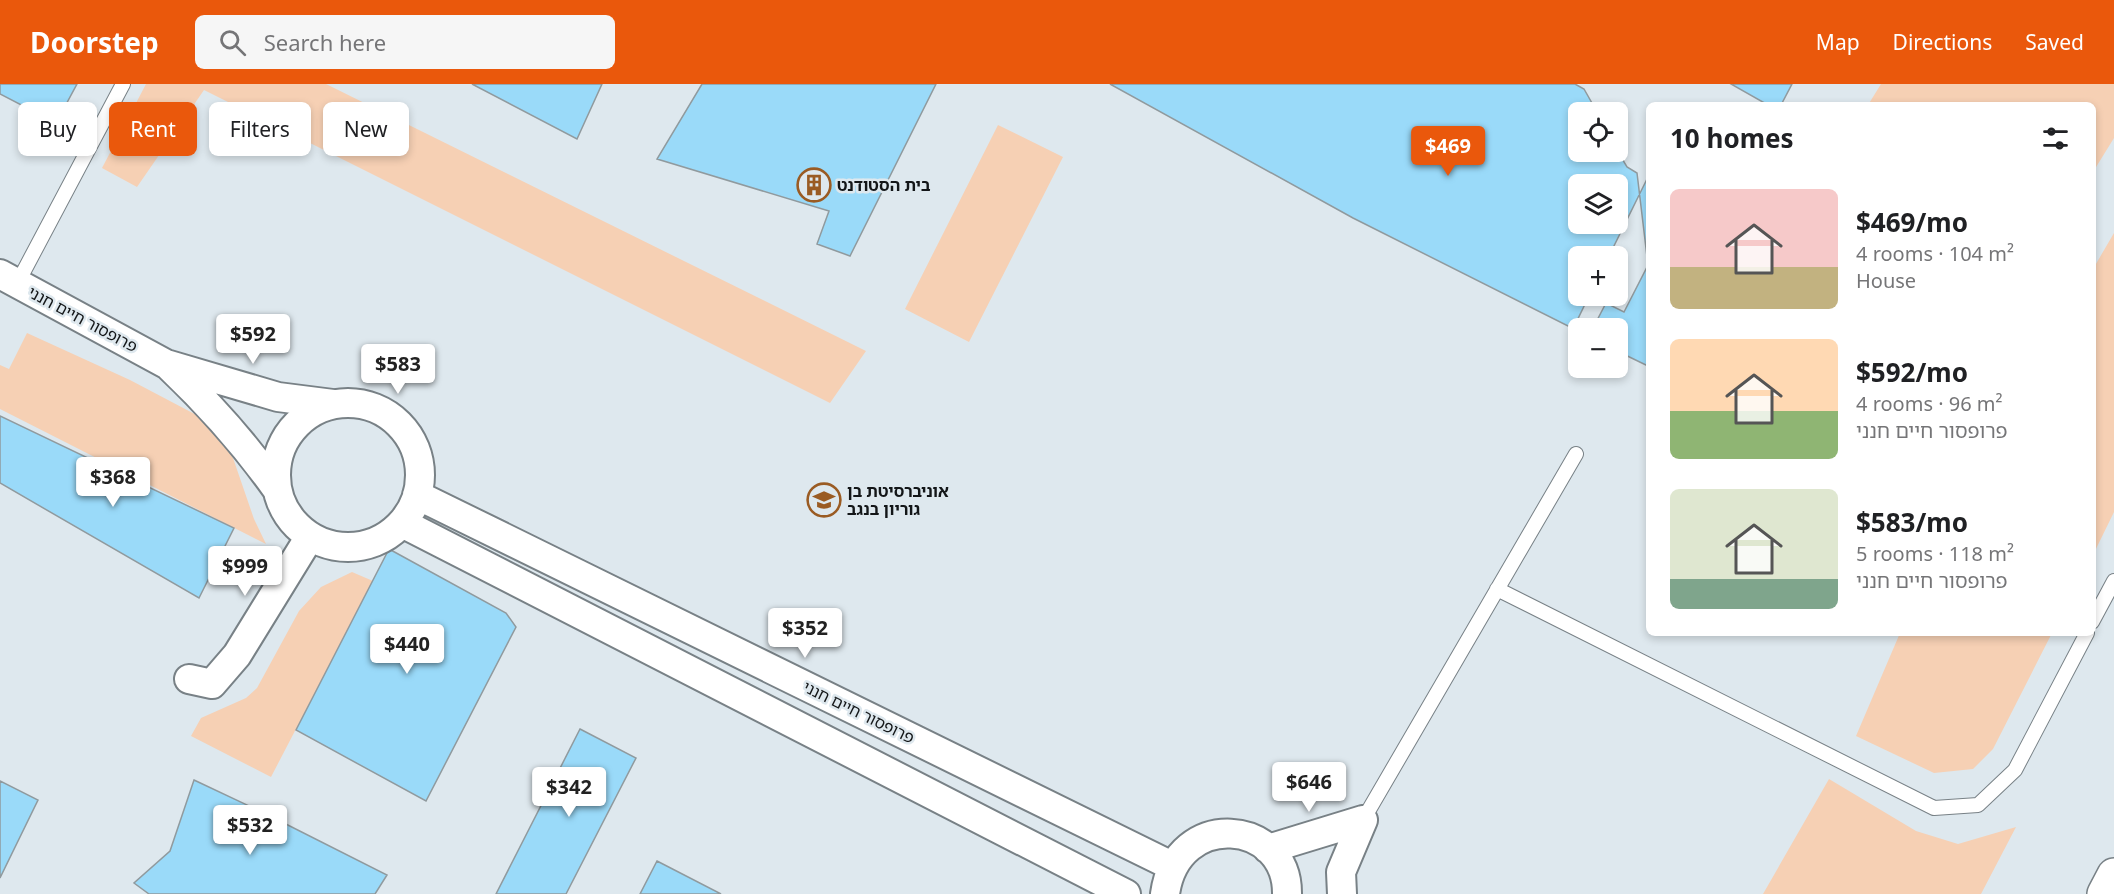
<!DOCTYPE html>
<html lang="en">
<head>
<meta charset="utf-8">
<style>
  :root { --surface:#fff; --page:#f6f6f6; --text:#202124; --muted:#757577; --accent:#ea580c }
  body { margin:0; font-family:"Noto Sans","Noto Sans Hebrew",sans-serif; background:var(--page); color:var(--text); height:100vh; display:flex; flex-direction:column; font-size:22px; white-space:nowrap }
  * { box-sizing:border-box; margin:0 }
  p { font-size:20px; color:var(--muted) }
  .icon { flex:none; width:33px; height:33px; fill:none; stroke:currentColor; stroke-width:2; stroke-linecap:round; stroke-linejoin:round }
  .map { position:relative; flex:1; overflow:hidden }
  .panel { position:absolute; left:1646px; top:18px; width:450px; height:534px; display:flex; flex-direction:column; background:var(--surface); border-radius:9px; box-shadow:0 3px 9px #0003 }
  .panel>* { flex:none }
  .guide { position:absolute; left:18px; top:18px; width:570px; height:54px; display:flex; gap:12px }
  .controls { position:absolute; left:1568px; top:18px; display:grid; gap:12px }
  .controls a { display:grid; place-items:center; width:60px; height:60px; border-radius:9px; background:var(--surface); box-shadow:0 3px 9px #0003; font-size:30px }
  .price { position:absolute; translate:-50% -51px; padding:0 14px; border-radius:6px; background:#fff; color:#222; font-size:20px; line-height:39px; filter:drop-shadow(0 2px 3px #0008) }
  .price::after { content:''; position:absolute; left:50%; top:36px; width:18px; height:14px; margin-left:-9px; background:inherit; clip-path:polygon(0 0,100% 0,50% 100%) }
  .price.active { background:var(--accent); color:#fff }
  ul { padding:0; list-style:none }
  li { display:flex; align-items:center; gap:18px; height:150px; padding:0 24px }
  li span { display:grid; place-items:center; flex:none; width:168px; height:120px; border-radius:9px; color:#555 }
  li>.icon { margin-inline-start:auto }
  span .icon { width:72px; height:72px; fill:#fffc; stroke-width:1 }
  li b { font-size:26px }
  h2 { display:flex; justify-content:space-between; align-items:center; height:72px; padding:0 24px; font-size:26px }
  .chip { padding:0 21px; border-radius:9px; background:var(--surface); box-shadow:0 3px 9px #0003; font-size:21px; line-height:54px }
  .chip.active { background:var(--accent); color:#fff }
  header { display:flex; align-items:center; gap:36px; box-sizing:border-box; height:84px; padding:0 30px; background:var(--accent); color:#fff }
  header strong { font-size:28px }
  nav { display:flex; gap:33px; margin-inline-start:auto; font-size:21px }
  .search { width:420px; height:54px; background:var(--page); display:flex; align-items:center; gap:15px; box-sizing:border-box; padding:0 21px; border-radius:9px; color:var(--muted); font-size:22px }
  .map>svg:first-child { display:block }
  .green { fill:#f6d0b4 }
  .building { fill:#9adaf9; stroke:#909a9e; stroke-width:1.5; fill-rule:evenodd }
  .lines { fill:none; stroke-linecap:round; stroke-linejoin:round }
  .lane-casing { stroke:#788186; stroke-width:16 }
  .street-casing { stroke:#788186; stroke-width:32 }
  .primary-casing { stroke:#788186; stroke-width:36 }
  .lane { stroke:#fff; stroke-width:14 }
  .street { stroke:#fff; stroke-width:28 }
  .primary { stroke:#fff; stroke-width:33 }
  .labels { text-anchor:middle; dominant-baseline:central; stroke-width:5; stroke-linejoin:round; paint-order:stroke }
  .poi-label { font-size:16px; font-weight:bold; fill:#131618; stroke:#dee8ee; text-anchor:start }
  .street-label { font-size:16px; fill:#131618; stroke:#dee8ee }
</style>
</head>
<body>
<header>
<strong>Doorstep</strong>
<div class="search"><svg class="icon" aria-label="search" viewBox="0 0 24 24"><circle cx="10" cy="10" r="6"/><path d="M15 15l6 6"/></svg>Search here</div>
<nav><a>Map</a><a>Directions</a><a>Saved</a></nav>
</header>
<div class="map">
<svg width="2114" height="810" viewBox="0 0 2114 810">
  <rect width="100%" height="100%" fill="#dee8ee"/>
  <path class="green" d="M146 0H326L866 267 830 319 204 6 137 103 102 84Z
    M1881 0H2114V54L2093 88 2092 21H1868Z
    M998 41 1063 73 969 258 905 225Z
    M2114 149V428L2093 471V185Z
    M27 249 130 296 206 336 233 374 254 435 266 460 0 325V281L9 285Z
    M352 488 373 497 271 693 191 652 201 634 246 614 257 604 299 527 321 503Z
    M1900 549H2052L1993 665 1973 685 1934 689 1856 652Z
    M1829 695 1916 747 1958 760 2016 743 1981 810H1763Z"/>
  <path class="building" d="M0 0H77L56 39 0 10Z
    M472 0H602L577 55Z
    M702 0H936L850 172 817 160 829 127 657 75Z
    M1110 0H1575L1584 5 1597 28H1578V68L1617 66 1627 83 1637 89 1648 181 1624 228 1606 219 1593 244H1578V247L1353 134ZM1578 100H1617V140H1578ZM1578 172H1617V212H1578Z
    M1731 0H1792L1781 21H1768Z
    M1648 93V282L1617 267V244H1578V248L1573 245 1589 212H1617V172H1609Z
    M0 332 234 444 199 514 0 399Z
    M389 465 506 529 516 543 426 717 296 646Z
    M580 645 636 674 566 810H496Z
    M194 696 266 730 387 791 375 810H149L134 799 170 767Z
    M0 697 38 716 0 794Z
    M657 777 721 810H640Z"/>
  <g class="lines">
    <defs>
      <path id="lane" d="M17 200 123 0
        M1497 505 1934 724 1978 721 2015 686 2087 549
        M2092 538 2114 497
        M1363 736 1576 370"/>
      <path id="street" d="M0 190 166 280 278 313 333 320
        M170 283C210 321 244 359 276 404
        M276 391a72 72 0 1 1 144 0a72 72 0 1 1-144 0Z
        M417 411 1172 782
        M402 439 1126 810
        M189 595 212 600 237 571 309 454
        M1268 765 1363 736
        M1165 810C1177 724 1288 735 1287 810
        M1342 810 1341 788 1363 736"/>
      <path id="primary" d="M2104 810 2114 791"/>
    </defs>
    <use href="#lane" class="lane-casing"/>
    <use href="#street" class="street-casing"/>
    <use href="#primary" class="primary-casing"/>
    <use href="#lane" class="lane"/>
    <use href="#street" class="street"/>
    <use href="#primary" class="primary"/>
  </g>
  <defs>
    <symbol id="building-ring" viewBox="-11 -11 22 22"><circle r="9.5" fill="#dee8ee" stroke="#9a5b23" stroke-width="1.5"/><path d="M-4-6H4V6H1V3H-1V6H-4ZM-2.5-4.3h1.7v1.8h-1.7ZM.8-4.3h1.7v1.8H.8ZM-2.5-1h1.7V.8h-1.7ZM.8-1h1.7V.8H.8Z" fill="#9a5b23"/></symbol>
    <symbol id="university-ring" viewBox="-11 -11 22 22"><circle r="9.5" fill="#dee8ee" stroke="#9a5b23" stroke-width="1.5"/><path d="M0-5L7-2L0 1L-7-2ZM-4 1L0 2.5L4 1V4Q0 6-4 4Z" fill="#9a5b23"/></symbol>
  </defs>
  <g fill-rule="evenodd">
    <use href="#building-ring" x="795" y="82" width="38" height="38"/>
    <use href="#university-ring" x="805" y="397" width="38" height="38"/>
  </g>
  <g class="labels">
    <g class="poi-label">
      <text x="837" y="101">בית הסטודנט</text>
      <text x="847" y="407">אוניברסיטת בן<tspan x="847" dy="18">גוריון בנגב</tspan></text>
    </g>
    <g class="street-label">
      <text transform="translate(83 235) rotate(28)">פרופסור חיים חנני</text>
      <text transform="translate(859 628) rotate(26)">פרופסור חיים חנני</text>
    </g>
  </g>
</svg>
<div class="controls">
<a><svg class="icon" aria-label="locate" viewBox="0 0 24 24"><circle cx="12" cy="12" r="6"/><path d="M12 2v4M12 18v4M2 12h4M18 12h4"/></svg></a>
<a><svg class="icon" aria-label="layers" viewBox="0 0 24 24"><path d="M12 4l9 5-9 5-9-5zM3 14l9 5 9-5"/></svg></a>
<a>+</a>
<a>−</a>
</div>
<b class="price active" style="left:1448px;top:93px">$469</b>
<b class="price" style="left:253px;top:281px">$592</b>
<b class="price" style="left:398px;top:311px">$583</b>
<b class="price" style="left:113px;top:424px">$368</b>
<b class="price" style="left:245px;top:513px">$999</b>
<b class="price" style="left:805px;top:575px">$352</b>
<b class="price" style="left:407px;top:591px">$440</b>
<b class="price" style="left:1309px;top:729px">$646</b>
<b class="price" style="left:569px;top:734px">$342</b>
<b class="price" style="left:250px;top:772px">$532</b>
<div class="guide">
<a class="chip">Buy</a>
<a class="chip active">Rent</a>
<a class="chip">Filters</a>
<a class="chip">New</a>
</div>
<section class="panel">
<h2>10 homes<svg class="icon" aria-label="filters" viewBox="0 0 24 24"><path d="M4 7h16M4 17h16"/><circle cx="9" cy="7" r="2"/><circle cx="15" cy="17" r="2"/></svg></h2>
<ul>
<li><span style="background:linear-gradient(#f6c9c9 65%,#c2b280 0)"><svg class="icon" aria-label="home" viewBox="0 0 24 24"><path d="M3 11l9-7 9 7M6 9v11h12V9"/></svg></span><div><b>$469/mo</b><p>4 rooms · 104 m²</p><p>House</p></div></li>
<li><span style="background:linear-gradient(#ffd9b3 60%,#8fb573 0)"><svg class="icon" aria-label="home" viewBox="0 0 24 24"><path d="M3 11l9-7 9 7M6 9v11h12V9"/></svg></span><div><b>$592/mo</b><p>4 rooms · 96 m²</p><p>פרופסור חיים חנני</p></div></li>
<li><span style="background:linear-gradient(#dfe7d0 75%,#7fa58c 0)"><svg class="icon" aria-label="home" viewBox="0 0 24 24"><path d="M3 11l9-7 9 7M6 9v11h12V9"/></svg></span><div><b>$583/mo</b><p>5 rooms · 118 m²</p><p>פרופסור חיים חנני</p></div></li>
</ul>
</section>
</div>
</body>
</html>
